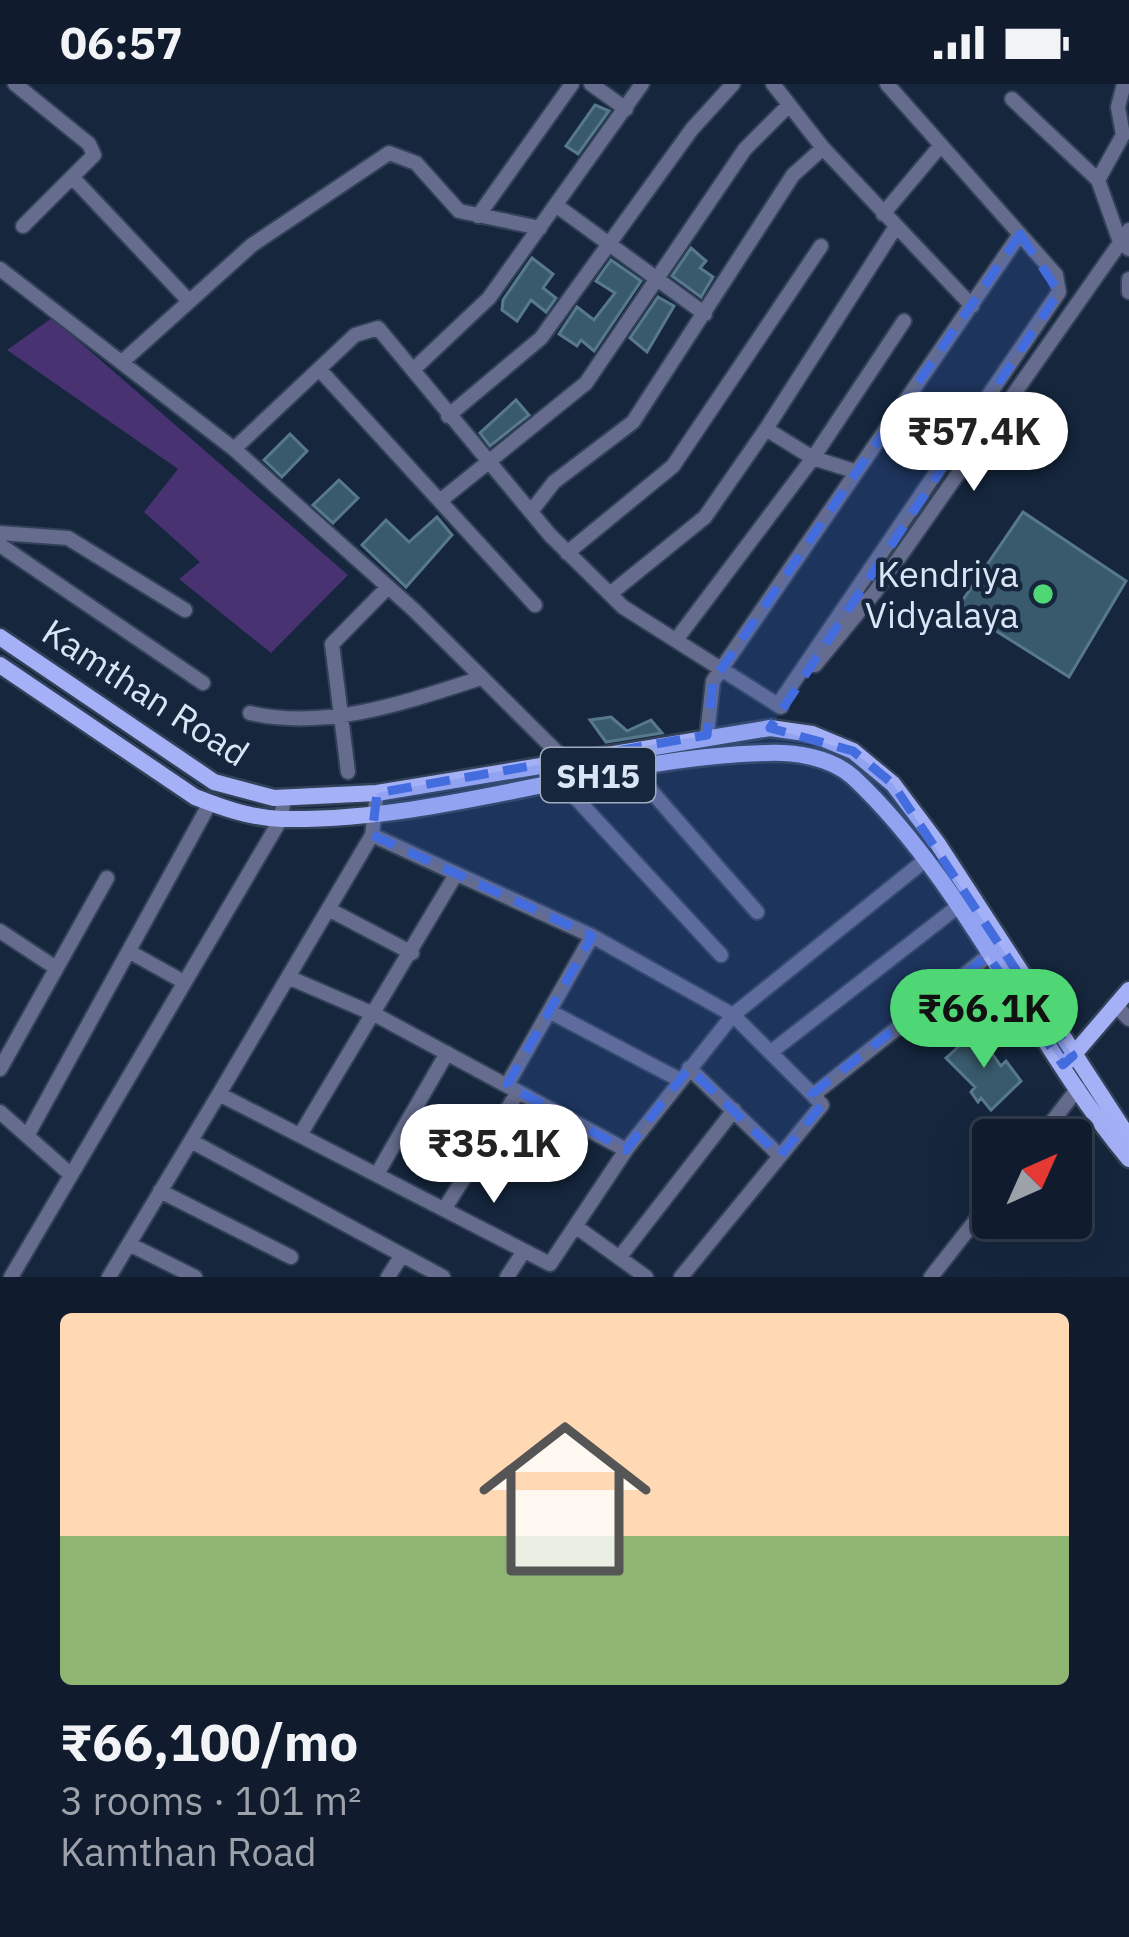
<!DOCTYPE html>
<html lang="en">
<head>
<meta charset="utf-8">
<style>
  :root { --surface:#101c2e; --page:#192536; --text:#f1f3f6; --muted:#9ca1aa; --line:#303a4a; --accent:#4fd675 }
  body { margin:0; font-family:"IBM Plex Sans",sans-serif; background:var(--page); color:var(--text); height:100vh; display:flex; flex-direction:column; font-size:45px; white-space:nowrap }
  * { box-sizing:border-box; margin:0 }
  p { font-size:39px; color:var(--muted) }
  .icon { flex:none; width:66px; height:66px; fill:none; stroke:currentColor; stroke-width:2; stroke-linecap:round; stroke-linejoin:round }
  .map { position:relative; height:1193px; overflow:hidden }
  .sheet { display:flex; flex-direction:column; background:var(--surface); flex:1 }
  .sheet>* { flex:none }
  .needle { width:78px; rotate:45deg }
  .buttons { position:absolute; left:972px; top:1035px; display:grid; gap:24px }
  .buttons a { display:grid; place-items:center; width:120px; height:120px; border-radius:12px; background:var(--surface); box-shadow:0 12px 48px #0002,0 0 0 3px var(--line); font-size:60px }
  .price { position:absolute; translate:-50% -102px; padding:0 27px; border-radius:42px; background:#fff; color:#222; font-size:39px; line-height:78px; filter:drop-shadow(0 3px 6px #0008) }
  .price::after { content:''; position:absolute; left:50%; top:72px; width:36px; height:27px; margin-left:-18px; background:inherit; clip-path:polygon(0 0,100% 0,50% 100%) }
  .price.current { background:var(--accent); color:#111 }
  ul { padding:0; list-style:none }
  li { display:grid; align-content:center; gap:24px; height:636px; padding:0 60px }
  li span { display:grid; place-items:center; height:372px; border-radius:12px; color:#555 }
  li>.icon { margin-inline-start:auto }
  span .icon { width:216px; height:216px; fill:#fffc; stroke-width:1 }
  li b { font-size:51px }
  .status { display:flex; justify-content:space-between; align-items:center; height:84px; padding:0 60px; background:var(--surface); direction:ltr }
  .status svg { height:33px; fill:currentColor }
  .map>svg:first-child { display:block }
  .green { fill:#483271 }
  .building { fill:#395a6c; stroke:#58798d; stroke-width:3 }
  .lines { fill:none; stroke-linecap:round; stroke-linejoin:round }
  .minor-casing { stroke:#314157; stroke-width:18 }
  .major-casing { stroke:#314157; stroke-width:21 }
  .minor { stroke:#656c8d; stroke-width:14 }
  .major { stroke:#a5b1f7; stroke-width:16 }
  .marked { fill:#436cde; fill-opacity:0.2; stroke:#436cde; stroke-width:9; stroke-dasharray:24 15; stroke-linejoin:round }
  .poi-dot { fill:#4fd675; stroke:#15263d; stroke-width:4.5 }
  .labels { text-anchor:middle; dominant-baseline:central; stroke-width:9; stroke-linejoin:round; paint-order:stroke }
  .shield { fill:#15263d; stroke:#9facbe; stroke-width:3 }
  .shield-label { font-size:33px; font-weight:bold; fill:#dae6f5 }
  .poi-label { font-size:36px; fill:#dae6f5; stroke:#15263d; text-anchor:end }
  .street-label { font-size:36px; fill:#dae6f5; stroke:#15263d }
</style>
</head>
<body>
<div class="status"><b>06:57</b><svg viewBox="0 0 49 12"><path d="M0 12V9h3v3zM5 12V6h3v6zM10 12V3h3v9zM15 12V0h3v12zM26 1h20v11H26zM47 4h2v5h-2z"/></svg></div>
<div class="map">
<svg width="1129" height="1193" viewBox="0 0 1129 1193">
  <rect width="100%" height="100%" fill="#15263d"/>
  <path class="green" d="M52 234 348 491 271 569 179 495 200 478 144 428 178 385 7 266Z"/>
  <path class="building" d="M595 21 609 27 578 70 566 62Z
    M691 164 706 177 700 184 713 193 701 213 672 192Z
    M532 174 553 190 543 204 556 214 546 228 531 216 517 237 502 226 503 216Z
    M611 176 641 197 594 267 581 256 577 262 559 250 577 223 594 236 615 209 596 197Z
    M658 213 674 222 647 268 630 254Z
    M516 316 529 331 490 362 480 349Z
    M290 350 307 367 282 393 264 376Z
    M339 396 358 414 333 439 313 421Z
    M1023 428 1126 497 1069 593 958 523Z
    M437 433 452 451 406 503 362 461 386 436 409 458Z
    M611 633 627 647 651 636 662 649 606 658 590 636Z
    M976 947 1001 982 1006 977 1021 997 991 1026 981 1014 978 1018 971 1008 975 1003 946 974Z"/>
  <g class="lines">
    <defs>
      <path id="minor" d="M15 0 89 60 94 71 23 142
        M591 0 626 25
        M773 0 823 64 972 222
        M1012 15 1098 96 1120 158 1129 165
        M73 94 188 216
        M1098 96 1123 51 1118 23 1124 0
        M557 122 705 230
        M883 130 941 61
        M478 132 572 0
        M0 185 234 365 414 526 583 694
        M1129 195V208
        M122 278 252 161 389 69 416 79 459 127 540 144
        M415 284 489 214 642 0
        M319 285 535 521
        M448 332 541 254 692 45 733 0
        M234 365 355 251 378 244 550 451 623 523 781 623
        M854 387 813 374 766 345 895 144
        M440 417 586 299 745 65 789 21
        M533 425 554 398 633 338 793 91 823 64
        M0 449 68 454 185 526
        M0 461 203 599
        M567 469 673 382 821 162
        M610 510 705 433 766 345
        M676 556 813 374 904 237
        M815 581 875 508 1129 146
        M778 621 1059 208 1056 191 887 0
        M250 629C327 647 409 617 481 594
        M707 651 713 597 1020 150
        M632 685 757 828
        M348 688 332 560 388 503
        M561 698 721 871
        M377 709 372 751 219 1010 550 1180 626 1066 733 931 924 777
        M372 751 592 852 733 931 813 1011 988 872
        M330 826 412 869
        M0 847 53 882
        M130 868 184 898
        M290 894 376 931 626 1066
        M1116 922 1129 935
        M549 927 680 996
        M771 968 956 824
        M689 984 780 1072
        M0 985 107 794
        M507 1001 592 852
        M0 1028 70 1090
        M300 1051 455 792
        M27 1052 210 719
        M1038 1056 1078 1004
        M191 1057 443 1193
        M377 1090 447 969
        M160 1107 291 1173
        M445 1124 518 1008
        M575 1142 646 1193
        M129 1160 195 1193
        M619 1174 734 1026
        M11 1193 281 735 284 714
        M109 1193 219 1010
        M388 1193 402 1171
        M507 1193 524 1167
        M681 1193 822 1021 813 1011
        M931 1193 993 1114"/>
      <path id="major" d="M0 553 214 698 274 714 377 709 770 644 812 650 853 667 893 700 938 760 1129 1054
        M0 581 195 713C223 724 251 734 282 735 446 738 604 673 767 669 795 668 831 673 853 693 965 798 1031 957 1129 1075
        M1068 977 1129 906"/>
    </defs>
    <use href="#minor" class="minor-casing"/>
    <use href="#major" class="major-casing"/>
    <use href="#minor" class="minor"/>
    <use href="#major" class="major"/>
  </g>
  <path class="marked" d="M1020 150 1059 208 770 644 853 667 893 700 1073 972 1063 981 988 872 812 1010 822 1021 780 1072 689 984 626 1066 507 1001 592 852 372 751 377 709 707 651 713 597Z"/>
  <circle class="poi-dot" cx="1043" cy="510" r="12"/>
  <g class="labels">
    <rect class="shield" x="541" y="664" width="114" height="54" rx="9"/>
    <g class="shield-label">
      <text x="598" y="691">SH15</text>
    </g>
    <g class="poi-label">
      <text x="1019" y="489">Kendriya<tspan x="1019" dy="41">Vidyalaya</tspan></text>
    </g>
    <g class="street-label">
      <text transform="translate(146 608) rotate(33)">Kamthan Road</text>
    </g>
  </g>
</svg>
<div class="buttons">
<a><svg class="needle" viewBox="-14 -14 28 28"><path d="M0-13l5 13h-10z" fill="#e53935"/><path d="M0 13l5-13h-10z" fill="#9ca1aa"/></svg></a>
</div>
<b class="price" style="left:974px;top:410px">₹57.4K</b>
<b class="price current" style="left:984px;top:987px">₹66.1K</b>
<b class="price" style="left:494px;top:1122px">₹35.1K</b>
</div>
<section class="sheet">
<ul>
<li><span style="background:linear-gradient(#ffd9b3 60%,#8fb573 0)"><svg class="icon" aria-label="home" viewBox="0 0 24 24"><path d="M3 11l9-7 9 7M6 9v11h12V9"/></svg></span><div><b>₹66,100/mo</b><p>3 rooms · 101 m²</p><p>Kamthan Road</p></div></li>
</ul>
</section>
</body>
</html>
